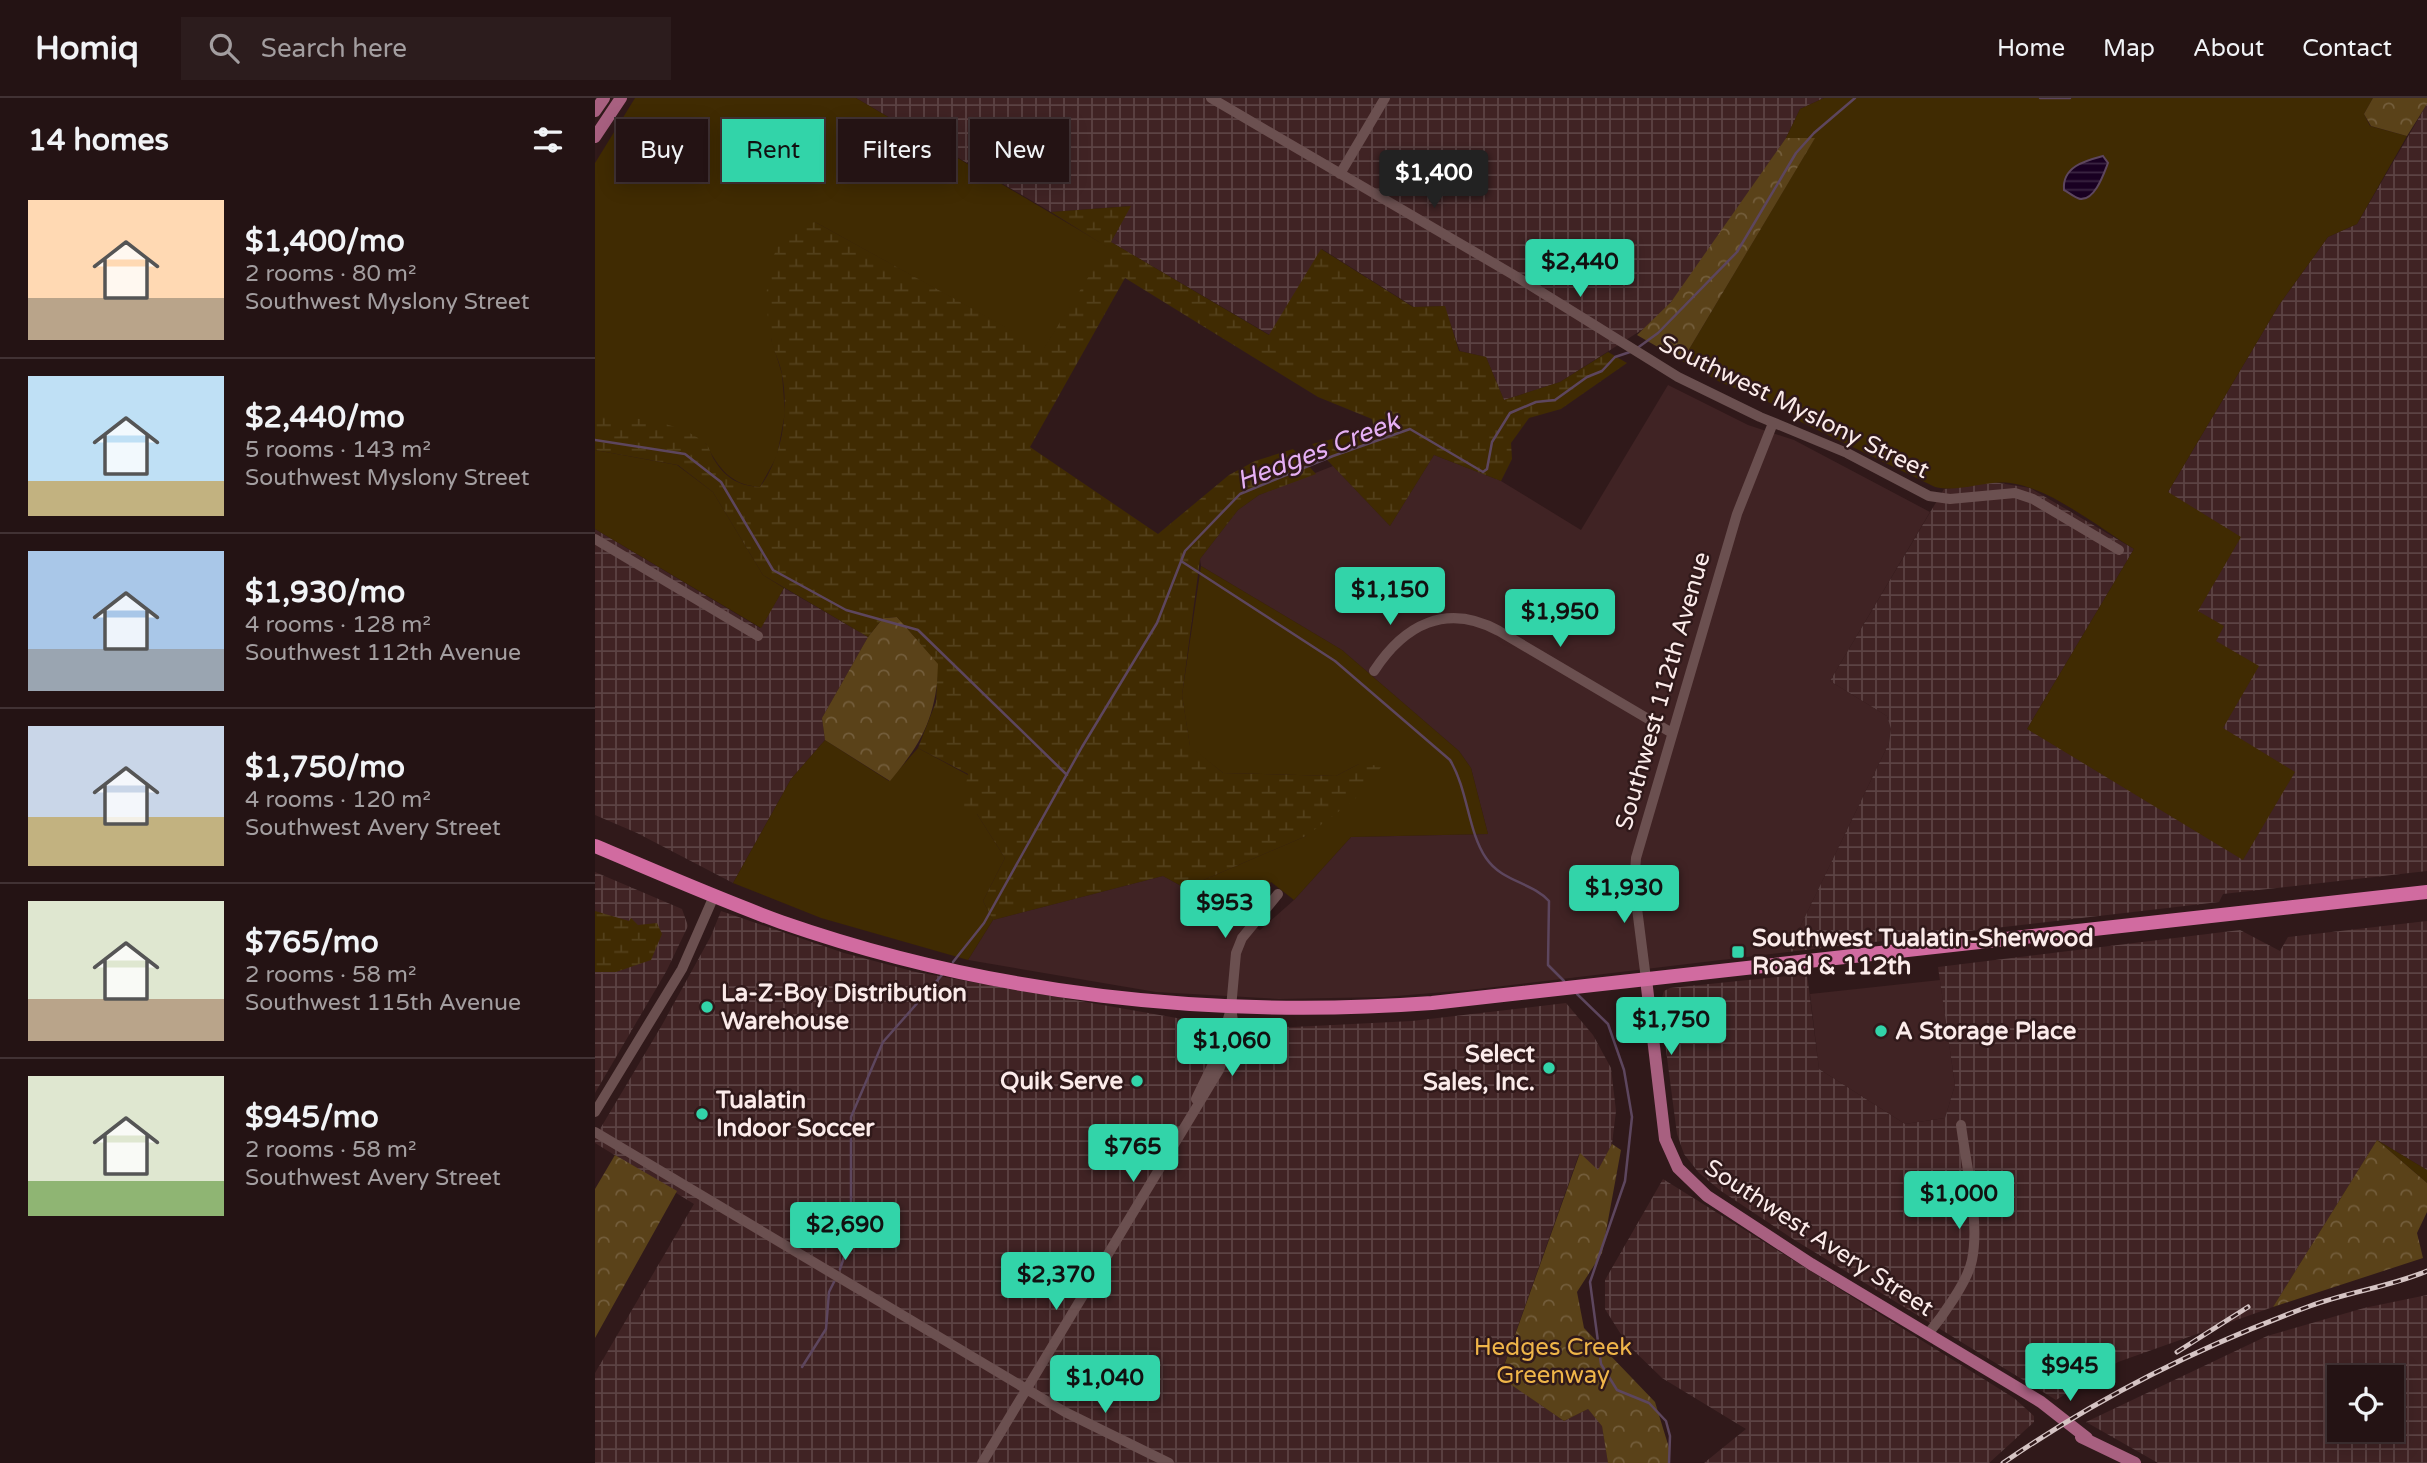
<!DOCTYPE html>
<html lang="en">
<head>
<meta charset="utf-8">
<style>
  :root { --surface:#241314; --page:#2c1c1d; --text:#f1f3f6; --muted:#a39ea0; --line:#413234; --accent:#32d4a9 }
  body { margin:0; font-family:"Varela Round",sans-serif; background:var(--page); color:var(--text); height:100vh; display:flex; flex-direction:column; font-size:26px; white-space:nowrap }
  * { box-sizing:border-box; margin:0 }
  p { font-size:23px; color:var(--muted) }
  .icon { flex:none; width:38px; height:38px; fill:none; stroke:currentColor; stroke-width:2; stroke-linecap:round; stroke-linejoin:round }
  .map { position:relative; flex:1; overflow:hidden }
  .sheet { display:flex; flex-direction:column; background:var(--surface); width:595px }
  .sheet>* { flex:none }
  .guide { position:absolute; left:21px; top:21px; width:665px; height:63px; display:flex; gap:14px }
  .tools { position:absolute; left:1732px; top:1267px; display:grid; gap:14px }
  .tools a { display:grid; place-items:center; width:77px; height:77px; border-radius:0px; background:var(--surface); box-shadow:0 4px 18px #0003,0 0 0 2px var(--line); font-size:35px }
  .price { position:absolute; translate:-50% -60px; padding:0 16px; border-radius:7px; background:var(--accent); color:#111; font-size:23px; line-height:46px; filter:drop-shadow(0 2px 4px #0008) }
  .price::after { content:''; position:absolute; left:50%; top:42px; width:21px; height:16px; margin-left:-10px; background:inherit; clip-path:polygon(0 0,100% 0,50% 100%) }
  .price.on { background:#222; color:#fff }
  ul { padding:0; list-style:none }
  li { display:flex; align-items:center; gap:21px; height:175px; padding:0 28px }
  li+li { border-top:2px solid var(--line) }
  li span { display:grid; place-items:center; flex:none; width:196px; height:140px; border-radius:0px; color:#555 }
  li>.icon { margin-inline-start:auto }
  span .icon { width:84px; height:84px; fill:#fffc; stroke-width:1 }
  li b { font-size:30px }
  h2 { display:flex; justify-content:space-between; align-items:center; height:84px; padding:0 28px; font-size:30px }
  .chip { padding:0 24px; border-radius:0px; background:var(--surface); box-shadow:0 4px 18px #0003,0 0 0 2px var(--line); font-size:24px; line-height:63px }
  .chip.on { background:var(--accent); color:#111 }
  header { display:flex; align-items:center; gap:42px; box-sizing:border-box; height:98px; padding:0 35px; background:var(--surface); border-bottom:2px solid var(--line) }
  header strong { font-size:33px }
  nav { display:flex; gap:38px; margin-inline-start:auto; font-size:24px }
  .search { width:490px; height:63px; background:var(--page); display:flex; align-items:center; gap:18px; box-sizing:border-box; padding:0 24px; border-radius:0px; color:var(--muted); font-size:26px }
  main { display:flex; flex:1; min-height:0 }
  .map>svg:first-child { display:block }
  .built { fill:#402324 }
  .industrial { fill:url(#industrial-grid); fill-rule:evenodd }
  .green { fill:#402b02 }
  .forest { fill:url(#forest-crowns) }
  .wetland { fill:url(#wetland-marsh) }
  .water { fill:url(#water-rules); stroke:#5d465e; stroke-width:2 }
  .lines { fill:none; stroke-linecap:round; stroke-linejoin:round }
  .stream { stroke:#5d465e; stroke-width:2.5 }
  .minor { stroke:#6b5050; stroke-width:10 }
  .major { stroke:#a86080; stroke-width:12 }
  .highway { stroke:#d16ba0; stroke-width:14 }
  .rail-casing { stroke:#d5c4c4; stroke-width:5 }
  .rail { stroke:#30191a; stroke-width:2.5; stroke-dasharray:8; stroke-linecap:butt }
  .poi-dot { fill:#32d4a9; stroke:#30191a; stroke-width:2.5 }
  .labels { text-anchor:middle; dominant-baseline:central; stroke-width:5; stroke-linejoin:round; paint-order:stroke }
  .street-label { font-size:24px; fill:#fbebea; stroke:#30191a }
  .poi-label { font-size:24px; font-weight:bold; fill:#fbebea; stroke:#30191a; text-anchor:start }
  .park-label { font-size:24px; fill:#efb549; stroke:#30191a }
  .water-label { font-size:26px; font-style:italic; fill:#e5aff4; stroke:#30191a }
</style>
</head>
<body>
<header>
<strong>Homiq</strong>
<div class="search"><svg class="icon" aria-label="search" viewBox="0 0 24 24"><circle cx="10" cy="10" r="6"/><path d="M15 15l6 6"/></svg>Search here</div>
<nav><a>Home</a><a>Map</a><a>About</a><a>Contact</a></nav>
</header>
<main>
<section class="sheet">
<h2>14 homes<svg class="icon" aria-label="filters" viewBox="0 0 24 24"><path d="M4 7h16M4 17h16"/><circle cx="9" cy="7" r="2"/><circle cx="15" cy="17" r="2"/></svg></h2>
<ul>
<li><span style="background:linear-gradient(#ffd9b3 70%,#b9a48a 0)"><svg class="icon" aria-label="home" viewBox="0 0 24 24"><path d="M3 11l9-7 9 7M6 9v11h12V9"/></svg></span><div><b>$1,400/mo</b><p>2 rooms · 80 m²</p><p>Southwest Myslony Street</p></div></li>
<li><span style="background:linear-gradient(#bfe0f5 75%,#c2b280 0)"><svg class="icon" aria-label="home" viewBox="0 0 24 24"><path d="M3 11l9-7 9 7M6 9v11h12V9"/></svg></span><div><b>$2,440/mo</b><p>5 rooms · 143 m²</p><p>Southwest Myslony Street</p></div></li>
<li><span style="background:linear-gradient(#a9c7e8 70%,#9aa5b1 0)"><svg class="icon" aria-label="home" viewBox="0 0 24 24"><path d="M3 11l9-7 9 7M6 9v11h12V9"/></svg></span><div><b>$1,930/mo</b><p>4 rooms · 128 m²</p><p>Southwest 112th Avenue</p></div></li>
<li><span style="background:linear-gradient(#c9d6e8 65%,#c2b280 0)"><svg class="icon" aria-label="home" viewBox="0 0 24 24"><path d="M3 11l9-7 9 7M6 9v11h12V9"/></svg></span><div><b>$1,750/mo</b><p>4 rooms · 120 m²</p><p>Southwest Avery Street</p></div></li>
<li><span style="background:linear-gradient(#dfe7d0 70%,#b9a48a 0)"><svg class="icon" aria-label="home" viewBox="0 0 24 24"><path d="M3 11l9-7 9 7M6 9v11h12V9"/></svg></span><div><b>$765/mo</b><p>2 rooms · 58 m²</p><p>Southwest 115th Avenue</p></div></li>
<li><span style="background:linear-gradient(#dfe7d0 75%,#8fb573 0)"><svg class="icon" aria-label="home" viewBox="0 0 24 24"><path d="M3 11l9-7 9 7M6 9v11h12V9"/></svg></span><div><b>$945/mo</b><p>2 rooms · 58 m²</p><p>Southwest Avery Street</p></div></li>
</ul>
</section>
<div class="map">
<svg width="1832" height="1365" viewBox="0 0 1832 1365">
  <defs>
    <pattern id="industrial-grid" width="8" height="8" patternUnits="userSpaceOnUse" patternTransform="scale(1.75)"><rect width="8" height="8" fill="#402324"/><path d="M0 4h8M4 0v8" fill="none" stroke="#5c4344"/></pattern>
    <pattern id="forest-crowns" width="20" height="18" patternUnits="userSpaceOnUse" patternTransform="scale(1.75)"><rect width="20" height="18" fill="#5a4219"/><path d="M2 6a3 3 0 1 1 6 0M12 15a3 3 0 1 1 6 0" fill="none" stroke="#735d3b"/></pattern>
    <pattern id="wetland-marsh" width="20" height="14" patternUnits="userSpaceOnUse" patternTransform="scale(1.75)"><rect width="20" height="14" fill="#402b02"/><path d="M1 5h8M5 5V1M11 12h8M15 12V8" fill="none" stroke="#53401b"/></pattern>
    <pattern id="water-rules" width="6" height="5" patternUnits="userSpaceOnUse" patternTransform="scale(1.75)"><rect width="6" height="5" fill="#190022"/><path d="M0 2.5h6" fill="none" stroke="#3b2542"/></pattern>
  </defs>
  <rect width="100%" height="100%" fill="#30191a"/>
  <path class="built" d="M1073 287 1153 327 1199 342 1335 414 1235 583 1292 618 1296 631 1294 645 1193 854 874 892 789 899 684 901 561 894 373 862 398 822 568 778 665 832 699 802 756 739 893 736 876 670 864 653 747 552 606 468 605 461 643 412 664 397 738 368 795 428 839 357 906 383 986 432Z
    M1345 882 1360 987 1350 1020 1310 1026 1224 971 1215 896Z"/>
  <path class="industrial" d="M261 0H1229L1205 11 1191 40 1106 164 1076 204 1056 226 965 284 909 302 891 259 865 253 849 208 819 209 727 151 675 237 516 144 535 108 456 114Z
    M1832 6V773L1628 796 1624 804 1193 854 1294 645 1296 631 1292 618 1235 583 1349 391 1398 384 1435 390 1539 451 1432 631 1628 630 1620 543 1603 513 1573 394 1684 207 1733 139 1762 126Z
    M0 431 165 530 189 490 273 539 227 620 230 642 196 681 138 785 42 735 0 717Z
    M0 774 87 811 93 828 72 872 0 995Z
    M126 813 249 855 321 874 610 925 698 929 817 923 971 905 998 937 1016 970 1021 1013 1017 1046 1003 1073 984 1056 905 1278 969 1323 993 1311 1007 1327 1013 1365H0V1275L99 1106 0 1045V1033L5 1031 67 927 116 838Z
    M1832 823V1072L1782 1042 1678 1209 1523 1264 1461 1302 1198 1141 1126 1093 1104 1075 1089 1056 1082 1036 1065 906 1069 893 1075 890 1212 876 1224 971 1310 1026 1350 1020 1360 987 1343 869 1645 832 1685 853 1693 839Z
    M1068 1081 1419 1300 1439 1318V1324L1394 1365H1109L1151 1331 1067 1280 1032 1246 1010 1211V1182Z
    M1832 1197V1365H1563L1491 1324 1672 1238 1769 1210ZM1745 1279H1797V1332H1745Z"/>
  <path class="green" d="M40 0H261L513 149 449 251 220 124 176 240 187 276 190 315 182 358 165 389C136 387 124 371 111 346L50 323 0 319V65Z
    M1229 0H1778L1769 16 1775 28 1812 38 1762 126 1733 139 1684 207 1573 394 1646 439 1603 513 1629 528 1621 543 1664 568 1628 630 1700 674 1648 762 1432 631 1539 451C1503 429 1455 390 1415 385 1389 382 1365 395 1340 389L1206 324 1197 314 1125 284 1087 263 1219 41 1191 40 1205 11Z
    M0 352 82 367 118 394 168 477 189 490 166 530 0 431Z
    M606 468 747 552 864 653 876 670 893 736 756 739 699 802 676 784 646 821 590 790 711 738 764 666 741 678 628 675 595 649 587 597Z
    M230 642 294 683 323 650 373 677 382 716 410 760 388 803 398 822 373 862 226 820 138 785 196 681Z
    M1782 1042 1832 1072V1085Z"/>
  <path class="forest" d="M1778 0H1832V6L1812 38 1776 28 1769 16Z
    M1191 40H1220L1087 263 1042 237 1076 204Z
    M302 519 344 566C340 620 329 642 295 683L230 642 227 620 273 539 288 520Z
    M1782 1042 1832 1085V1114L1822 1135 1828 1160 1678 1209Z
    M1017 1046 1026 1052 1007 1155 982 1194 989 1230 1060 1304 1075 1353V1365H1013L1007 1328 993 1311 969 1323 905 1279 985 1055 1003 1072Z
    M20 1057 82 1093 0 1240V1091Z"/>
  <path class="wetland" d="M536 108 516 144 674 237 726 151 818 209 850 208 864 253 891 259 909 302 965 284 1013 254 1032 265 966 311 934 320 916 345 917 361 906 383 839 357 795 428 717 346 779 331 777 321 723 299 530 180 435 349 563 436 634 377 660 363 698 351 721 376 664 397 643 412 605 461 587 597 595 648 628 675 741 678 764 666 787 668 759 702 711 738 590 790 568 778 398 822 388 803 410 760 382 716 366 711 373 676 323 650 341 604 343 566 302 519 288 520 273 539 168 477 118 394 83 367 0 352V319C32 317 85 323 110 345 115 349 116 358 120 363 131 381 145 388 165 389 188 358 194 313 187 276 185 264 178 252 176 240 168 199 169 161 196 128L220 124 449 250 512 149 456 114Z
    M0 813 34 823 36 820 43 827 62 825 67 836 56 862 21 874H0Z"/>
  <path class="water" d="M1508 58 1513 65C1509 75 1500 103 1485 101 1480 100 1473 94 1469 92 1467 69 1489 63 1508 58Z"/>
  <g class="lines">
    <path class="stream" d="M1445 0H1475
      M1041 251 1063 235 1142 154 1201 55 1219 35 1260 0
      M0 342 90 356 126 384 178 472 251 512 323 532 472 677
      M586 463 740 563 855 662C873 692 873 734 891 760 907 784 937 784 954 803L953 867 969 883
      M358 864 389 825 487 649 562 525 590 453 645 396 738 358 815 331 888 374 892 371 897 344 915 315 941 304 960 302 992 279 1007 273 1020 259 1035 254
      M982 896 1013 926 1029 972 1037 1019 1030 1083 995 1184 1006 1266 1022 1292 1054 1305 1071 1323 1075 1338 1074 1365
      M245 1171 256 1139V1019L288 944 347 877
      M207 1269 231 1231 234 1194 239 1184"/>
    <path class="minor" d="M616 0 917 176 1083 279 1165 319 1252 355 1334 398 1355 401 1420 395 1438 401 1524 452
      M745 76 790 0
      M0 441 163 538
      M779 573C809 527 851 504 904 533L1077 635
      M1051 881 1039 787 1041 760 1142 416 1178 325
      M601 1001 621 960 636 911
      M0 1014 87 871 119 798
      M0 1034 470 1314 574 1365
      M1333 1236C1347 1219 1373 1183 1377 1162 1385 1123 1371 1067 1366 1027
      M387 1365 624 972 639 929 636 910 641 855 647 840 683 796"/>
    <path class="major" d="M0 13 9 0
      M0 39 26 0
      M1051 881 1070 1041 1083 1070 1112 1098 1216 1166 1446 1304 1492 1340
      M1486 1339 1540 1365"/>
    <path class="highway" d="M0 748C62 774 123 801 186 824 395 897 617 921 837 905L1832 794"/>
    <defs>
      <path id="rail" d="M1582 1254 1653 1209
        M1408 1365C1506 1298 1603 1249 1715 1208 1753 1194 1794 1189 1832 1173"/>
    </defs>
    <use href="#rail" class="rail-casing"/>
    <use href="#rail" class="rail"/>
  </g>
  <g class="poi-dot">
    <rect x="1136" y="847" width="14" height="14" rx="3.5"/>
    <circle cx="112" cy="909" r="7"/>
    <circle cx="1286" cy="933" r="7"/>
    <circle cx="954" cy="970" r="7"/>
    <circle cx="542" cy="983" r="7"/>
    <circle cx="107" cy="1016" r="7"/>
  </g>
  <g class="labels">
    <g class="street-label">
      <text transform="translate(1199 309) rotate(26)">Southwest Myslony Street</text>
      <text transform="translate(1068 593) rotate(-74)">Southwest 112th Avenue</text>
      <text transform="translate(1224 1140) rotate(33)">Southwest Avery Street</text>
    </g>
    <g class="poi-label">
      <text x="1157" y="840">Southwest Tualatin-Sherwood<tspan x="1157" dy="28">Road &amp; 112th</tspan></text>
      <text x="126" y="895">La-Z-Boy Distribution<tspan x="126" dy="28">Warehouse</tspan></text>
      <text x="1300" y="933">A Storage Place</text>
      <text x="940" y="956" text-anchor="end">Select<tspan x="940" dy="28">Sales, Inc.</tspan></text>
      <text x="528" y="983" text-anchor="end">Quik Serve</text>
      <text x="121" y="1002">Tualatin<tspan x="121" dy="28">Indoor Soccer</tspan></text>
    </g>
    <g class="park-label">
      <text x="958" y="1249">Hedges Creek<tspan x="958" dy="28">Greenway</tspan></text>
    </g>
    <g class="water-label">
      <text transform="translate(723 353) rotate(-21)">Hedges Creek</text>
    </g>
  </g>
</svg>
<div class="tools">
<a><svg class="icon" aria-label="locate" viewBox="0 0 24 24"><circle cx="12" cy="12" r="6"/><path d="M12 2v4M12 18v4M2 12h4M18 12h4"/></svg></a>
</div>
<b class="price on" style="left:839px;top:112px">$1,400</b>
<b class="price" style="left:985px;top:201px">$2,440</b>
<b class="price" style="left:795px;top:529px">$1,150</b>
<b class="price" style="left:965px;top:551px">$1,950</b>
<b class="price" style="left:1029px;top:827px">$1,930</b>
<b class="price" style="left:630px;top:842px">$953</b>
<b class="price" style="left:1076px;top:959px">$1,750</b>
<b class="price" style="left:637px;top:980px">$1,060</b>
<b class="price" style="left:538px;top:1086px">$765</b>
<b class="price" style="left:1364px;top:1133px">$1,000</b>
<b class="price" style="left:250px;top:1164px">$2,690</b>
<b class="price" style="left:461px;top:1214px">$2,370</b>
<b class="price" style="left:1475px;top:1305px">$945</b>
<b class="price" style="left:510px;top:1317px">$1,040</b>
<div class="guide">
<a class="chip">Buy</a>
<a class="chip on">Rent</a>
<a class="chip">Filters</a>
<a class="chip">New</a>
</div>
</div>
</main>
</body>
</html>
